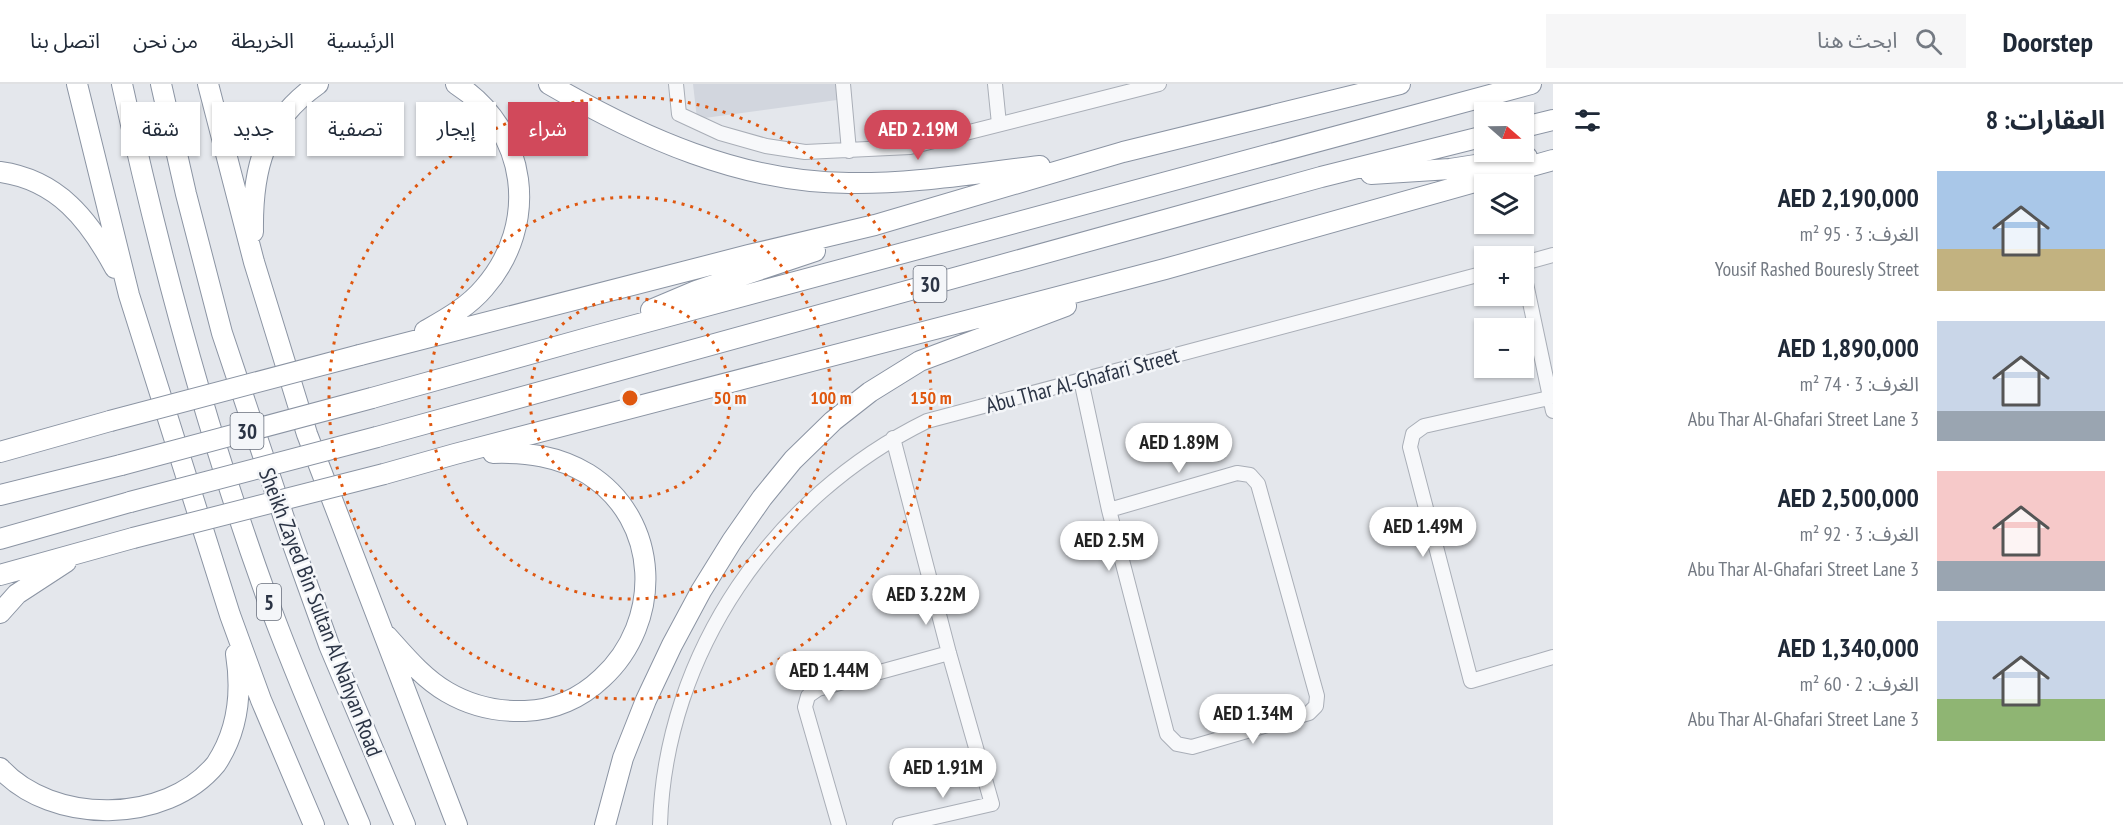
<!DOCTYPE html>
<html lang="ar">
<head>
<meta charset="utf-8">
<style>
  :root { --surface:#fff; --page:#f6f6f7; --text:#1f2937; --muted:#747a83; --line:#e0e1e3; --accent:#d1495b }
  body { margin:0; font-family:"PT Sans Narrow","Noto Sans Arabic",sans-serif; background:var(--page); color:var(--text); direction:rtl; height:100vh; display:flex; flex-direction:column; font-size:22px; white-space:nowrap }
  * { box-sizing:border-box; margin:0 }
  p { font-size:20px; color:var(--muted) }
  .icon { flex:none; width:33px; height:33px; fill:none; stroke:currentColor; stroke-width:2; stroke-linecap:round; stroke-linejoin:round }
  .map { position:relative; flex:1; overflow:hidden; direction:ltr }
  .panel { display:flex; flex-direction:column; background:var(--surface); width:570px }
  .panel>* { flex:none }
  .hud { position:absolute; left:18px; top:18px; width:570px; height:54px; direction:rtl; display:flex; gap:12px }
  .needle { width:39px; rotate:110deg }
  .fabs { position:absolute; left:1474px; top:18px; display:grid; gap:12px }
  .fabs a { display:grid; place-items:center; width:60px; height:60px; border-radius:0px; background:var(--surface); box-shadow:0 2px 4px #0004; font-size:30px }
  .price { position:absolute; translate:-50% -51px; padding:0 14px; border-radius:21px; background:#fff; color:#222; font-size:20px; line-height:39px; filter:drop-shadow(0 2px 3px #0008) }
  .price::after { content:''; position:absolute; left:50%; top:36px; width:18px; height:14px; margin-left:-9px; background:inherit; clip-path:polygon(0 0,100% 0,50% 100%) }
  .price.current { background:var(--accent); color:#fff }
  ul { padding:0; list-style:none }
  li { display:flex; align-items:center; gap:18px; height:150px; padding:0 18px }
  li span { display:grid; place-items:center; flex:none; width:168px; height:120px; border-radius:0px; color:#555 }
  li>.icon { margin-inline-start:auto }
  span .icon { width:72px; height:72px; fill:#fffc; stroke-width:1 }
  li b { font-size:26px }
  h2 { display:flex; justify-content:space-between; align-items:center; height:72px; padding:0 18px; font-size:26px }
  .chip { padding:0 21px; border-radius:0px; background:var(--surface); box-shadow:0 2px 4px #0004; font-size:21px; line-height:54px }
  .chip.current { background:var(--accent); color:#fff }
  header { display:flex; align-items:center; gap:36px; box-sizing:border-box; height:84px; padding:0 30px; background:var(--surface); border-bottom:2px solid var(--line) }
  header strong { font-size:28px }
  nav { display:flex; gap:33px; margin-inline-start:auto; font-size:21px }
  .search { width:420px; height:54px; background:var(--page); display:flex; align-items:center; gap:15px; box-sizing:border-box; padding:0 21px; border-radius:0px; color:var(--muted); font-size:22px }
  main { display:flex; flex:1; min-height:0 }
  .map>svg:first-child { display:block }
  .built { fill:#d2d6de }
  .lines { fill:none; stroke-linecap:round; stroke-linejoin:round }
  .minor-casing { stroke:#a9aeb7; stroke-width:16 }
  .highway-casing { stroke:#8b94a3; stroke-width:22 }
  .minor { stroke:#f7f8fa; stroke-width:14 }
  .highway { stroke:#fff; stroke-width:20 }
  .highway-bridge-casing { stroke:#8b94a3; stroke-width:22; stroke-linecap:butt }
  .highway-bridge { stroke:#fff; stroke-width:20 }
  .ring { fill:none; stroke:#df570f; stroke-width:3; stroke-dasharray:3 6 }
  .labels { text-anchor:middle; dominant-baseline:central; stroke-width:5; stroke-linejoin:round; paint-order:stroke }
  .shield { fill:#f4f6f9; stroke:#676e7b; stroke-width:1.5 }
  .shield-label { font-size:21px; font-weight:bold; fill:#2b3445 }
  .street-label { font-size:22px; fill:#2b3445; stroke:#f4f6f9 }
  .centre { fill:#df570f; stroke:#f4f6f9; stroke-width:3 }
  .ring-label { font-size:18px; text-anchor:middle; font-weight:bold; fill:#df570f; stroke:#f4f6f9; stroke-width:5; stroke-linejoin:round; paint-order:stroke }
</style>
</head>
<body>
<header>
<strong>Doorstep</strong>
<div class="search"><svg class="icon" aria-label="search" viewBox="0 0 24 24"><circle cx="10" cy="10" r="6"/><path d="M15 15l6 6"/></svg>ابحث هنا</div>
<nav><a>الرئيسية</a><a>الخريطة</a><a>من نحن</a><a>اتصل بنا</a></nav>
</header>
<main>
<section class="panel">
<h2>العقارات: 8<svg class="icon" aria-label="filters" viewBox="0 0 24 24"><path d="M4 7h16M4 17h16"/><circle cx="9" cy="7" r="2"/><circle cx="15" cy="17" r="2"/></svg></h2>
<ul>
<li><span style="background:linear-gradient(#a9c7e8 65%,#c2b280 0)"><svg class="icon" aria-label="home" viewBox="0 0 24 24"><path d="M3 11l9-7 9 7M6 9v11h12V9"/></svg></span><div><b>AED 2,190,000</b><p>الغرف: 3 · 95 m²</p><p>Yousif Rashed Bouresly Street</p></div></li>
<li><span style="background:linear-gradient(#c9d6e8 75%,#9aa5b1 0)"><svg class="icon" aria-label="home" viewBox="0 0 24 24"><path d="M3 11l9-7 9 7M6 9v11h12V9"/></svg></span><div><b>AED 1,890,000</b><p>الغرف: 3 · 74 m²</p><p>Abu Thar Al-Ghafari Street Lane 3</p></div></li>
<li><span style="background:linear-gradient(#f6c9c9 75%,#9aa5b1 0)"><svg class="icon" aria-label="home" viewBox="0 0 24 24"><path d="M3 11l9-7 9 7M6 9v11h12V9"/></svg></span><div><b>AED 2,500,000</b><p>الغرف: 3 · 92 m²</p><p>Abu Thar Al-Ghafari Street Lane 3</p></div></li>
<li><span style="background:linear-gradient(#c9d6e8 65%,#8fb573 0)"><svg class="icon" aria-label="home" viewBox="0 0 24 24"><path d="M3 11l9-7 9 7M6 9v11h12V9"/></svg></span><div><b>AED 1,340,000</b><p>الغرف: 2 · 60 m²</p><p>Abu Thar Al-Ghafari Street Lane 3</p></div></li>
</ul>
</section>
<div class="map">
<svg width="1553" height="741" viewBox="0 0 1553 741">
  <rect width="100%" height="100%" fill="#e4e7ec"/>
  <path class="built" d="M693 0H836L837 16 697 35Z"/>
  <g class="lines">
    <defs>
      <path id="minor" d="M676 0 679 30 720 49 766 62 805 68 910 63 1159 0
        M843 0 849 67
        M995 0 999 40
        M1524 179 1553 171
        M1524 190 1553 327
        M1081 296 1109 426 1167 650 1177 660 1192 663 1309 629 1316 622 1317 612 1258 400 1250 391 1237 389 1109 426
        M1549 314 1424 342 1413 350 1410 363 1471 597 1553 573
        M893 354 949 569 992 720 900 741
        M660 741C665 569 774 412 927 337L1485 189
        M839 741 805 623 808 612 818 605 949 569"/>
      <path id="highway" d="M77 0 129 211 230 531 261 616 314 741
        M122 0C160 174 206 346 267 514 295 591 328 666 360 741
        M161 0 186 110 222 249 291 455 329 561 405 741
        M208 0 254 178 307 350 457 741
        M549 0C640 53 742 99 849 99 912 100 977 89 1040 82
        M1524 43 1553 36
        M0 88C58 96 89 136 115 184
        M1371 90 1450 85 1527 73
        M253 148C252 85 264 38 318 0
        M651 226 696 207 815 167
        M425 247C446 235 468 223 484 204 540 140 528 46 456 0
        M360 271 749 171 875 141 1123 68 1400 0
        M372 314 591 253 1531 0
        M377 353 1321 93 1485 52
        M0 368 110 337
        M384 390 455 370 1165 185 1553 76
        M0 411 121 381
        M0 455 130 418
        M0 491 133 454
        M0 529 17 510 66 478
        M387 552C405 572 423 594 447 608 471 622 497 628 525 627 554 626 581 614 602 594 663 538 661 436 588 390 558 372 527 368 493 369
        M0 684C52 741 166 741 216 680 238 647 242 608 236 570
        M605 741 623 674 646 616 672 561 701 507 732 457 762 414 793 376 833 337 870 308 920 277 1066 222"/>
    </defs>
    <use href="#minor" class="minor-casing"/>
    <use href="#highway" class="highway-casing"/>
    <use href="#minor" class="minor"/>
    <use href="#highway" class="highway"/>
    <defs>
      <path id="highway-bridge" d="M110 337 360 271
        M121 381 372 314
        M130 418 377 353
        M133 454 384 390"/>
    </defs>
    <use href="#highway-bridge" class="highway-bridge-casing"/>
    <use href="#highway-bridge" class="highway-bridge"/>
  </g>
  <g class="ring">
    <circle cx="630" cy="314" r="100"/>
    <circle cx="630" cy="314" r="201"/>
    <circle cx="630" cy="314" r="301"/>
  </g>
  <g class="labels">
    <g class="shield">
      <rect x="913.5" y="182" width="33" height="36" rx="4.5"/>
      <rect x="230.5" y="329" width="33" height="36" rx="4.5"/>
      <rect x="257" y="500" width="24" height="36" rx="4.5"/>
    </g>
    <g class="shield-label">
      <text x="930" y="200">30</text>
      <text x="247" y="347">30</text>
      <text x="269" y="518">5</text>
    </g>
    <g class="street-label">
      <text transform="translate(1082 296) rotate(-15)">Abu Thar Al-Ghafari Street</text>
      <text transform="translate(321 528) rotate(69)">Sheikh Zayed Bin Sultan Al Nahyan Road</text>
    </g>
  </g>
  <circle cx="630" cy="314" r="9" class="centre"/>
  <g class="ring-label">
    <text x="730" y="320">50 m</text>
    <text x="831" y="320">100 m</text>
    <text x="931" y="320">150 m</text>
  </g>
</svg>
<div class="fabs">
<a><svg class="needle" viewBox="-14 -14 28 28"><path d="M0-13l5 13h-10z" fill="#e53935"/><path d="M0 13l5-13h-10z" fill="#747a83"/></svg></a>
<a><svg class="icon" aria-label="layers" viewBox="0 0 24 24"><path d="M12 4l9 5-9 5-9-5zM3 14l9 5 9-5"/></svg></a>
<a>+</a>
<a>−</a>
</div>
<b class="price current" style="left:918px;top:77px">AED 2.19M</b>
<b class="price" style="left:1179px;top:390px">AED 1.89M</b>
<b class="price" style="left:1423px;top:474px">AED 1.49M</b>
<b class="price" style="left:1109px;top:488px">AED 2.5M</b>
<b class="price" style="left:926px;top:542px">AED 3.22M</b>
<b class="price" style="left:829px;top:618px">AED 1.44M</b>
<b class="price" style="left:1253px;top:661px">AED 1.34M</b>
<b class="price" style="left:943px;top:715px">AED 1.91M</b>
<div class="hud">
<a class="chip current">شراء</a>
<a class="chip">إيجار</a>
<a class="chip">تصفية</a>
<a class="chip">جديد</a>
<a class="chip">شقة</a>
</div>
</div>
</main>
</body>
</html>
